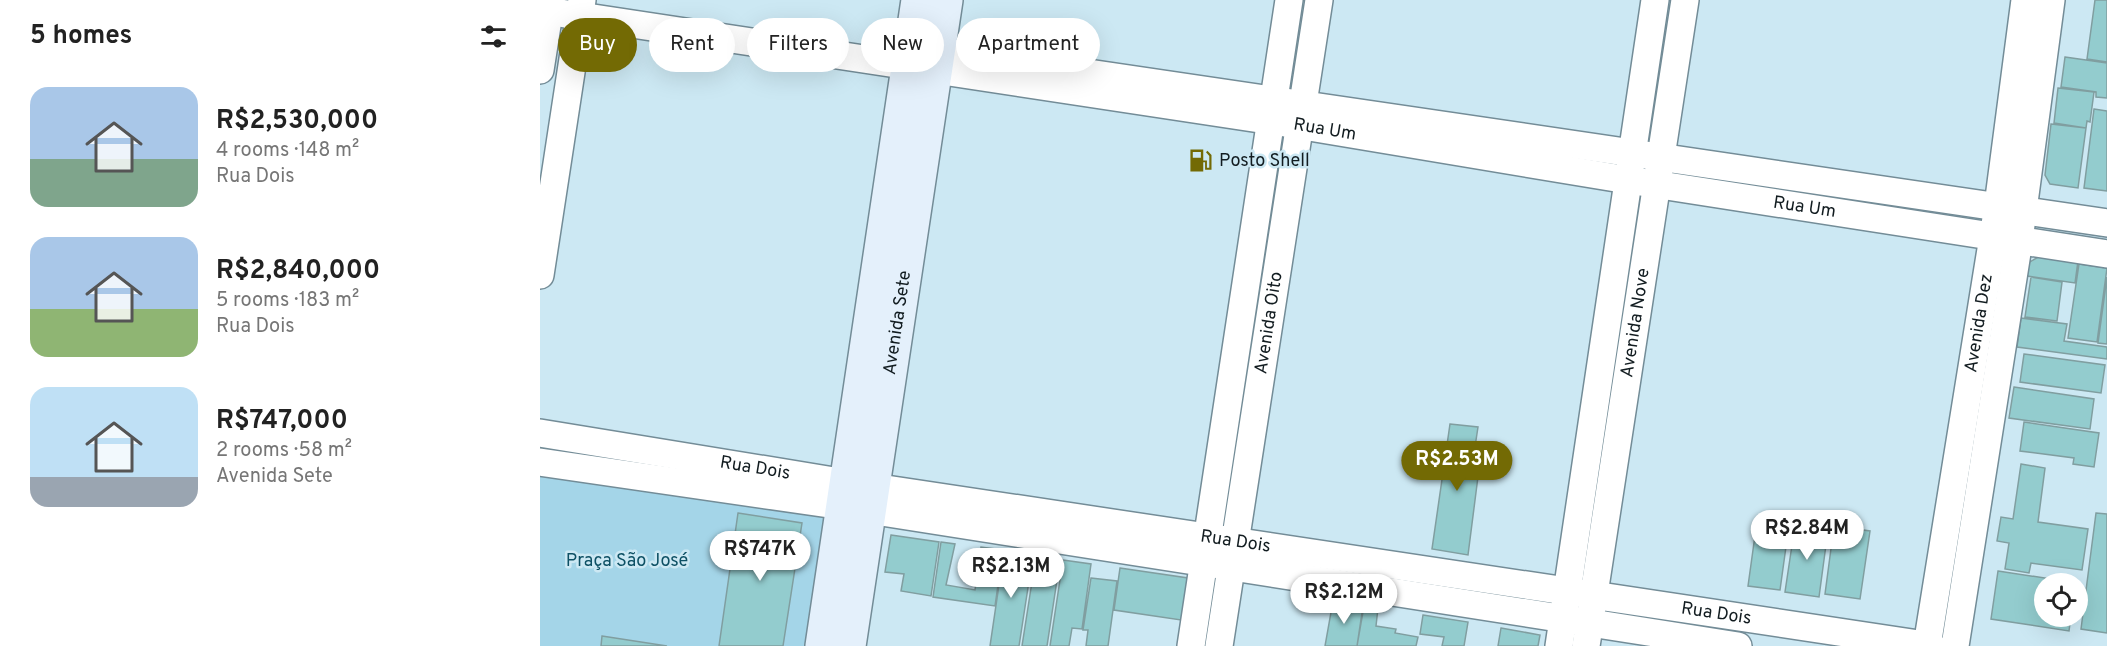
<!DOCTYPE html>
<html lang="en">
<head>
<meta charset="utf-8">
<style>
  :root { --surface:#fff; --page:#f2f2f2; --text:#222; --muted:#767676; --accent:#736a04 }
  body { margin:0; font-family:Overpass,sans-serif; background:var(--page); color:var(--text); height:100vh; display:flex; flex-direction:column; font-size:22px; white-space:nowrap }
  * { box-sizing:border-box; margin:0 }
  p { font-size:20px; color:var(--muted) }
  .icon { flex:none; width:33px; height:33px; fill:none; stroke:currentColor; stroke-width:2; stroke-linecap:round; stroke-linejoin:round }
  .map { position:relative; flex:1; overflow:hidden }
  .drawer { display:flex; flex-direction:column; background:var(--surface); width:540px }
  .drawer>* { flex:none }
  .top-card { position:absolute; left:18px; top:18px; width:570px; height:54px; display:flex; gap:12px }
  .controls { position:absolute; left:1494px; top:573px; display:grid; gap:12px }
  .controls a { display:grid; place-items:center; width:54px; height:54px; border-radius:50%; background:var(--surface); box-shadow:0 6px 24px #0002; font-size:30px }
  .price { position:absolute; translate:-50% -51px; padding:0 14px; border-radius:21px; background:#fff; color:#222; font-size:20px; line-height:39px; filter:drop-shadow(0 2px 3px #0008) }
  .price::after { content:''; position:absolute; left:50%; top:36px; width:18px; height:14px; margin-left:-9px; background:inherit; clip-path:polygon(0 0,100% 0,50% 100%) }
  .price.current { background:var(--accent); color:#fff }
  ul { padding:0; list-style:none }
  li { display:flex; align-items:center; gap:18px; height:150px; padding:0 30px }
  li span { display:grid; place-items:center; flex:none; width:168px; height:120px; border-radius:18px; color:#555 }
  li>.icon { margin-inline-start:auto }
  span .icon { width:72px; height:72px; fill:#fffc; stroke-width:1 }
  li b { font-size:26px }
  h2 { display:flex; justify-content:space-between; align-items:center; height:72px; padding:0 30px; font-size:26px }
  .chip { padding:0 21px; border-radius:27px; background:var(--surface); box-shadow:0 6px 24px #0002; font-size:21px; line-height:54px }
  .chip.current { background:var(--accent); color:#fff }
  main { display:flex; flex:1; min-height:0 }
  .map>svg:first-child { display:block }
  .green { fill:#a4d5e8 }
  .building { fill:#93ccce; stroke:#809ea0; stroke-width:1.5 }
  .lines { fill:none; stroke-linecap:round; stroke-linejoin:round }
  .street-casing { stroke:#738c97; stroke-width:30 }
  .secondary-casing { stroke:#738c97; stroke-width:36 }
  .street { stroke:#fff; stroke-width:27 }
  .secondary { stroke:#e4f0fb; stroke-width:33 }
  .labels { text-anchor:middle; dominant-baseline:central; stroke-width:5; stroke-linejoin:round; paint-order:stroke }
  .street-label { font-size:18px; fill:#121c20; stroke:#cce8f3 }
  .poi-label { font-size:18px; fill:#121c20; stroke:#cce8f3; text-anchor:start }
  .park-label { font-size:18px; fill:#0d5064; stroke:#cce8f3 }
</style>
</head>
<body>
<main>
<section class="drawer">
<h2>5 homes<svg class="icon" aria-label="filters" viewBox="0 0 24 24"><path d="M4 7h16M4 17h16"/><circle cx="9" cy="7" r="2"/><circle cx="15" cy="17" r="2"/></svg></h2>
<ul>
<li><span style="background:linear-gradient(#a9c7e8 60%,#7fa58c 0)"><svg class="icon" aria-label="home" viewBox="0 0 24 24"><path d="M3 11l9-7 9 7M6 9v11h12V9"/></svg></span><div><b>R$2,530,000</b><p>4 rooms · 148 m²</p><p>Rua Dois</p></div></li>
<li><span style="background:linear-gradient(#a9c7e8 60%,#8fb573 0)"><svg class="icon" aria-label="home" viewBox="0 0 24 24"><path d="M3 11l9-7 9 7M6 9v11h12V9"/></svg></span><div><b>R$2,840,000</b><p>5 rooms · 183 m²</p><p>Rua Dois</p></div></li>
<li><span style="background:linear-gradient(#bfe0f5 75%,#9aa5b1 0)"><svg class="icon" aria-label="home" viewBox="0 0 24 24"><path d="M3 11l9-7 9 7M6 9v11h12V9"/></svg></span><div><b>R$747,000</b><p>2 rooms · 58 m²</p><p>Avenida Sete</p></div></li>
</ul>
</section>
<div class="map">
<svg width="1567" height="646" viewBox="0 0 1567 646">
  <rect width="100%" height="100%" fill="#cce8f3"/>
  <path class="green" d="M0 462 303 506 282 646H0Z"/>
  <path class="building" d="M1555 0H1567V62L1547 59Z
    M1525 57 1567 63V98L1556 97V92L1521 87Z
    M1518 88 1554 92 1550 122 1547 121 1546 128 1514 123Z
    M1554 109 1567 111V191L1544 188Z
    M1511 124 1546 128 1538 188 1510 184 1505 175Z
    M1500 256 1538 261 1535 283 1487 276 1488 263Z
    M1539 264 1567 268 1557 342 1528 338Z
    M1491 277 1522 282 1517 321 1485 317Z
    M1567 277V344L1558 343Z
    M1481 318 1527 324 1524 341 1567 347V359L1477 347Z
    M1484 354 1565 365 1561 393 1480 382Z
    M1474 387 1554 399 1550 429 1469 418Z
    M1484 422 1559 433 1554 467 1533 464 1534 458 1480 451Z
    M910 424 938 427 933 460 940 461 928 555 892 549Z
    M1481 464 1505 468 1498 522 1548 529 1542 570 1491 563 1489 573 1465 569 1469 543 1457 541 1461 517 1473 519Z
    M198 513 262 523 243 646H179Z
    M1556 513 1567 514V633L1541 629Z
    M1217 521 1249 525 1240 590 1208 586Z
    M1255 525 1288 530 1279 597 1245 592Z
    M1294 526 1330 531 1320 599 1285 594Z
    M351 535 399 542 391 596 361 591 364 574 345 572Z
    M401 542 415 544 406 585 435 590 441 547 463 550 455 606 393 597Z
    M464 551 493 555 479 646H450Z
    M496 556 520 560 507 646H482Z
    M523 560 551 564 542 629 532 628 529 646H510Z
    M580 568 648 578 641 620 574 610Z
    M1458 571 1518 580 1517 584H1504V616H1531L1529 631 1451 619Z
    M551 578 577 581 568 646H546L548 630H543Z
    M793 601 823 606 817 646H785Z
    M824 606 838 608 836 626 856 629 855 633 878 637 876 646H817Z
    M883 615 928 622 924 646H902L904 637 880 634Z
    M961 628 1000 635 998 646H958Z
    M62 636 127 646H61Z"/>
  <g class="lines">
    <defs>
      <g id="street">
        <path id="s1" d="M0 10 733 121 1088 180 1567 254"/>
        <path d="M378 48 1567 223"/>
        <path d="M0 70 11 0"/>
        <path d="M0 275 42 0"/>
        <path id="s2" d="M0 433 306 483 1392 646"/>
        <path d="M0 462 303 506 1198 646"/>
        <path d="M651 646 749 0"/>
        <path id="s3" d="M679 646 779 0"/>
        <path d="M1019 646 1115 0"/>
        <path id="s4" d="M1046 646 1145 0"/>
        <path id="s5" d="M1387 646 1458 206 1485 0"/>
        <path d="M1415 646 1479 240 1511 0"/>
      </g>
      <g id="secondary">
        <path d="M282 646 378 0"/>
        <path id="s6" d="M309 646 406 0"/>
      </g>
    </defs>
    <use href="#street" class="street-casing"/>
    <use href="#secondary" class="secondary-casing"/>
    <use href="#street" class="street"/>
    <use href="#secondary" class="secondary"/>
  </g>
  <defs>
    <symbol id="fuel-bare" viewBox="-9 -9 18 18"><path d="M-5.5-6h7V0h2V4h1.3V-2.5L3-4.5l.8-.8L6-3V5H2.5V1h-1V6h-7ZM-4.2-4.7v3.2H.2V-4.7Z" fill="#736a04" stroke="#cce8f3" stroke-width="2.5" paint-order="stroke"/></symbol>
  </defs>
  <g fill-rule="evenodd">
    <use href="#fuel-bare" x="644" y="144" width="33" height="33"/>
  </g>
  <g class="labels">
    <g class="street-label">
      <text stroke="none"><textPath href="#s1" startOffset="794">Rua Um</textPath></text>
      <text stroke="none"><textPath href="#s1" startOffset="1280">Rua Um</textPath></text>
      <text stroke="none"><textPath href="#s6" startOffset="327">Avenida Sete</textPath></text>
      <text stroke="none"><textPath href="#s3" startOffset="327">Avenida Oito</textPath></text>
      <text stroke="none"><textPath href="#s4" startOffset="327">Avenida Nove</textPath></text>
      <text stroke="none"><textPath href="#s5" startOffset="327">Avenida Dez</textPath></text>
      <text stroke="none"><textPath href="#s2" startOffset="218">Rua Dois</textPath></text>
      <text stroke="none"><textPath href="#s2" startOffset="704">Rua Dois</textPath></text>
      <text stroke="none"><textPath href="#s2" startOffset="1190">Rua Dois</textPath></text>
    </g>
    <g class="poi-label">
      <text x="679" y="161">Posto Shell</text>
    </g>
    <g class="park-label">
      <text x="87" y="561">Praça São José</text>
    </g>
  </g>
</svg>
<div class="controls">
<a><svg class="icon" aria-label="locate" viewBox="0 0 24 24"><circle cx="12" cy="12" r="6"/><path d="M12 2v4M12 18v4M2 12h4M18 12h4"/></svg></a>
</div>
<b class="price current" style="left:917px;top:492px">R$2.53M</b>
<b class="price" style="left:1267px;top:561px">R$2.84M</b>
<b class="price" style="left:220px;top:582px">R$747K</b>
<b class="price" style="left:471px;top:599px">R$2.13M</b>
<b class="price" style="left:804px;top:625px">R$2.12M</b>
<div class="top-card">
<a class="chip current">Buy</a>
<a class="chip">Rent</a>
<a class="chip">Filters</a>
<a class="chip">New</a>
<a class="chip">Apartment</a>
</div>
</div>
</main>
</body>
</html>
